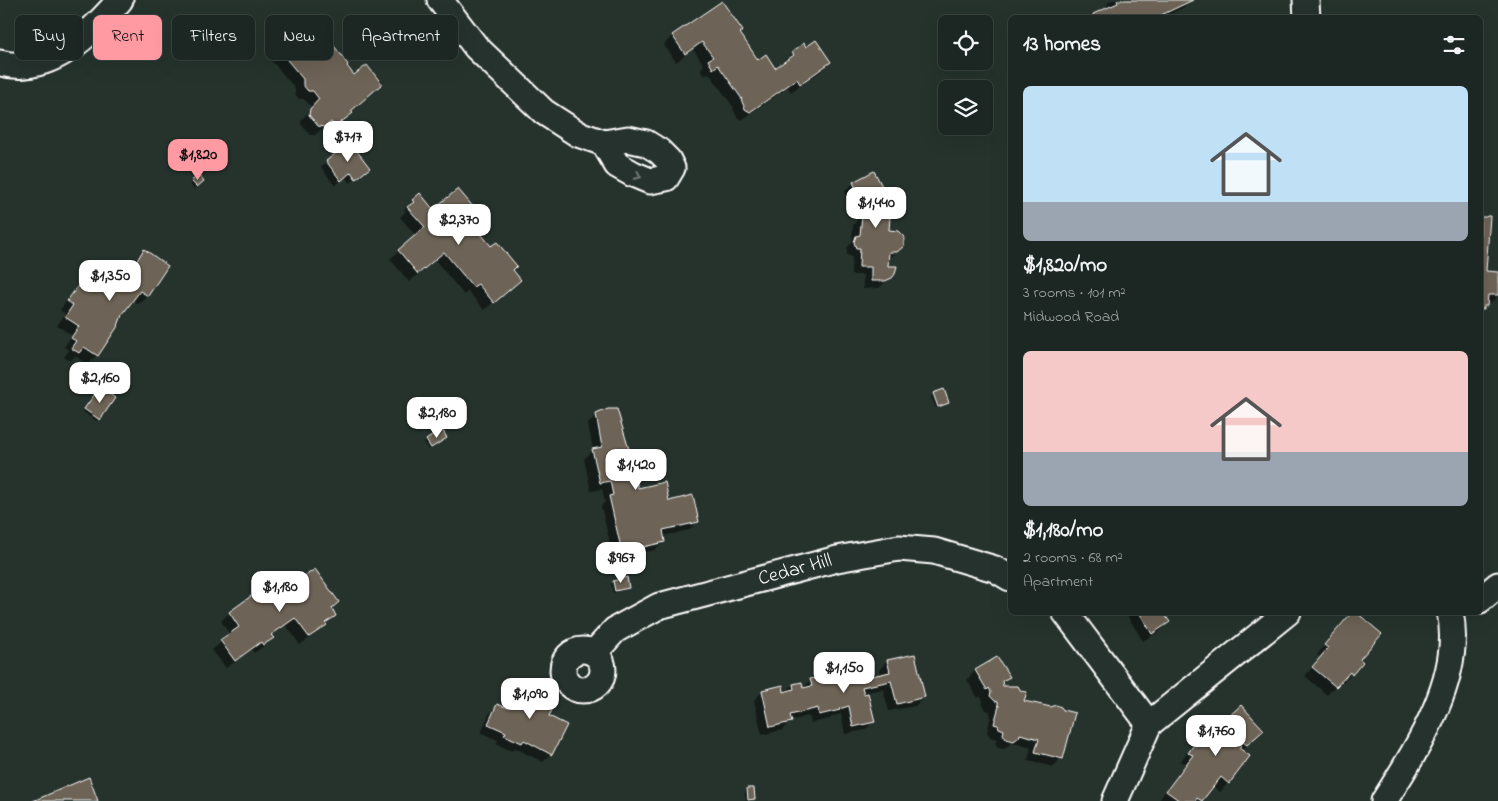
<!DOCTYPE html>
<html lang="en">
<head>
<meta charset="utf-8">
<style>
  :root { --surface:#1c2622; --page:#29322f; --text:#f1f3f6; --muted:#a0a5a5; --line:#3a4340; --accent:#ff9aa2 }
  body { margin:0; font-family:"Indie Flower",sans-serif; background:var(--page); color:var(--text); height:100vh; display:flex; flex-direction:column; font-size:19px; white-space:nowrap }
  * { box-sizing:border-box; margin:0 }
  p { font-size:16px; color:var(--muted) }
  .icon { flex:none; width:28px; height:28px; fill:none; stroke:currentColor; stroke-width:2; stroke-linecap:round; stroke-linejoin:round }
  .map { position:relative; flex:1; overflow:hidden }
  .panel { position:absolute; left:1008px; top:15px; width:475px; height:600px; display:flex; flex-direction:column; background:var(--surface); border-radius:8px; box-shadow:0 5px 20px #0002,0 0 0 1px var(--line) }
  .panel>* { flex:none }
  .top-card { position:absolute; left:15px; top:15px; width:475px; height:45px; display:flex; gap:10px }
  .tools { position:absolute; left:938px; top:15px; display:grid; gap:10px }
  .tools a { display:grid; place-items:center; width:55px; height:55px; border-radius:8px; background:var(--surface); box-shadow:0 5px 20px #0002,0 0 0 1px var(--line); font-size:25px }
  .price { position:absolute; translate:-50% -42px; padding:0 11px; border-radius:10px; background:#fff; color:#222; font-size:16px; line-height:32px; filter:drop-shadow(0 1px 2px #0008) }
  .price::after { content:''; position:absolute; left:50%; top:30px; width:15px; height:11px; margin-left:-8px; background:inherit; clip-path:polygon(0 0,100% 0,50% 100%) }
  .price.selected { background:var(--accent); color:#111 }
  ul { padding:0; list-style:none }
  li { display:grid; align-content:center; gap:10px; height:265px; padding:0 15px }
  li span { display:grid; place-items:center; height:155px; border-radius:8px; color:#555 }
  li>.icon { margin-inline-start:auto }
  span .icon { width:90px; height:90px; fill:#fffc; stroke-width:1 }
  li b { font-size:21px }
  h2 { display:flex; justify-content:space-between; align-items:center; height:60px; padding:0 15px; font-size:21px }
  .chip { padding:0 18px; border-radius:8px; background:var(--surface); box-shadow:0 5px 20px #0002,0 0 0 1px var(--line); font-size:18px; line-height:45px }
  .chip.selected { background:var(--accent); color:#111 }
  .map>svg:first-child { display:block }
  .shadow { fill:#0007 }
  .building { fill:#6d6357; stroke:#fff }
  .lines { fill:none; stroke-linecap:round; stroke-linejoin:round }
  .minor-casing { stroke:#fff; stroke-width:29 }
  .minor { stroke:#26332d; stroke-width:25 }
  .oneway { stroke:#727a76 }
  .labels { text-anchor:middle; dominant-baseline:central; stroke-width:4; stroke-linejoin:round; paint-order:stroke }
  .street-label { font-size:20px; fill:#fff; stroke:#26332d }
</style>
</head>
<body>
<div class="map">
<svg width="1498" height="801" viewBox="0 0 1498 801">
  <rect width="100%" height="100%" fill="#26332d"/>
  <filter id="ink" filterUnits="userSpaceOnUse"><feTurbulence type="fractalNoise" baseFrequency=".02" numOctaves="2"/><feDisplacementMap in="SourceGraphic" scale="10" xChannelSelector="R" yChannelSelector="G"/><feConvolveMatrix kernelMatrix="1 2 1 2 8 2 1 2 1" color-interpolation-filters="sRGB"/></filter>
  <g filter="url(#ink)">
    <path class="shadow" d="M1111 0H1191L1183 8 1162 18H1091L1109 8 1107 4Z
      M721 3 738 34 758 62 775 70 785 62 784 61 793 53 806 48 830 62 821 71 791 92 788 87 741 120 737 117 733 109 734 108 709 73 704 76 700 70 704 65 693 49 676 62 664 45 672 36Z
      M297 36 351 113 327 134 322 129 315 135H310L301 124 302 119 312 108 304 99H299L295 94V88L270 59Z
      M327 162 363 173 350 183 345 177 335 186 321 167Z
      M199 176 202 181 194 189 190 184Z
      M854 183 888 232 903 245 887 261 886 267 894 273 879 288 863 289V275H851L852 257 847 255V248L852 242 853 225 858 220V218L855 211 852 212 847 202 849 200 845 191Z
      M420 195 433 211 466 217 511 270V288L484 310 468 291 464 295 435 260 409 282 390 259 416 236 400 217 406 211 404 209Z
      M1480 218 1485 272 1498 273V296L1490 304 1486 303V306L1480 311Z
      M144 251 147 295 138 304 132 300 97 355 88 364 75 356 70 361 64 357 69 350 64 347 72 335 57 326 65 314 60 310 72 293 80 284 83 287 94 276 106 284 115 275 123 280 136 259Z
      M97 391 99 419 96 421 83 412Z
      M933 394 948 402 936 408 931 397Z
      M597 415 634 461 632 464 637 490 668 502 698 521 689 530 663 536 664 541 655 550 618 559 617 555 613 556 601 506 605 502 602 489 591 491 584 459 593 450 588 424Z
      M443 440 428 450 424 443 427 441Z
      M614 582 628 588 626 590 613 593 611 584Z
      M291 588 331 609 334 615 316 633 300 645 286 625 271 636 272 638 264 646 254 653 252 650 226 668 212 650 230 635 221 621 229 613Z
      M1125 612H1170L1165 617 1168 622 1160 631 1143 641Z
      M1345 621 1359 660 1351 674 1343 682 1341 680 1327 695 1305 676 1320 658 1317 655Z
      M997 659 1008 677 1001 684 1002 687 1023 702 1061 758 1053 767 1028 760 1031 747 1012 742 1004 749 998 748 995 743 997 739 990 737 989 734 987 733 991 714H990V711L986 710 982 705 983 701 980 696 978 698 967 680 975 671Z
      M887 661 924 697 915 706 889 711 883 689 867 692 874 721 865 730 845 734 841 714 833 716 830 719 811 723 809 716 790 721 782 730 762 735 754 700 763 691 783 693 793 685 801 684 802 689 811 680 858 681 880 676 879 670Z
      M521 685 548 717 551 754 543 762 515 748 512 751 496 744 498 740 481 733 489 714 498 705 505 708 512 694Z
      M1226 721 1254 738 1241 751 1228 783 1220 792 1212 786 1200 801 1159 800 1186 763 1180 762 1192 746 1200 738 1204 743Z
      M748 789 754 798 751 801H746L745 792Z"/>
    <path class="building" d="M1117 0H1193L1155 18H1094L1093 14 1118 3Z
      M722 1 743 31 740 33 758 60 766 54 775 68 794 55 792 52 804 43 806 47 816 40 831 62 800 84 797 79 750 112 745 109 741 99H742L718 65 713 69 708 60 713 57 702 42 685 54 672 35Z
      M312 25 321 35 322 34 329 40 343 57 348 65 347 66 354 75 367 65 382 84 351 111 353 113 336 126 331 122 325 127 318 126 309 115 310 109 319 99 313 91H308L303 85V79L278 49 297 34 298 36Z
      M350 142 370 168 356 179 351 172 341 181 326 161Z
      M874 171 891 203 889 230 898 231 904 237V246L897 252H889L888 266H897L895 274 892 278 885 281H871V267H859L860 248H856L854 242 856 236 860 235 862 215H866V208L864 203 861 204 855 193 857 191 853 182Z
      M199 175 204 181 197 187 191 181Z
      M458 189 475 209 467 217 491 246 497 242 517 266 513 270 521 280 494 303 478 284 473 287 444 252 418 274 398 250 425 227 407 207 414 202 412 200 420 193 433 209Z
      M1487 216H1490L1486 271 1498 272V295H1488L1487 306H1484V309H1480V217H1486Z
      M144 249 168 266 148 296 140 291 122 315 118 326 98 356 84 347 79 353 71 348 76 341 71 338 79 326 65 317 73 305 67 301 80 283 85 286 93 274 107 284 115 273 125 280Z
      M100 387 115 398 100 420 84 409Z
      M944 389 949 403 938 407 933 393Z
      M608 409H617L630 453 633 452 636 462H633L634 472 638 488 665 482 669 501 693 495 699 522 663 530 665 542 626 551 625 547 621 548 609 496 613 495 610 481 600 483 592 449 602 447 596 414Z
      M442 429 447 438 431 448 426 440Z
      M315 569 339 602 332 608 336 616 325 623 327 625 309 637 295 618 271 635 274 638 263 645 261 642 235 661 220 640 239 627 229 612 272 581 277 591 289 582 291 586Z
      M627 577 629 588 615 591 613 581Z
      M1139 612H1169L1165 615 1170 622 1152 634Z
      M1352 612H1356L1382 634 1360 659 1363 662 1352 675 1350 672 1336 687 1312 667 1328 648 1324 645Z
      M915 654 925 697 897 704 891 681 862 687 864 694 868 693 875 722 853 727 849 706 839 709 840 710 819 715 818 708 790 715 792 722 770 727 762 690 783 685 784 692 794 689 793 684 802 682 803 688 812 686 810 679 832 674V676L836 675 837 680 858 674 859 679 890 672 887 660Z
      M997 657 1010 677 1002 681 1003 686H1018L1021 691 1027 692 1024 701 1051 707 1056 705 1061 707 1063 710 1075 713 1063 759 1035 752 1039 739 1020 734 1019 737 1014 741 1006 739 1003 734 1004 730 999 728 998 725 994 724 999 706 998 705V702L995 701 990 696 991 692 989 688 987 690 975 670Z
      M521 684 556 702 549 716 567 725 552 755 524 740 522 743 504 735 506 732 488 724 497 704 508 708Z
      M1241 705 1264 730 1247 745 1243 742 1239 748 1250 756 1229 784 1221 777 1202 801 1197 798 1195 801H1180L1166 791 1193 755 1188 753 1200 736 1206 742 1215 730 1216 731 1225 720Z
      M89 777 98 801H33Z
      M747 788H754L755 799 748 800Z"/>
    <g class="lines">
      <defs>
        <g id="minor">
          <path d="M440 0 476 47 544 112 578 134 604 143 628 139 646 143 659 151 668 160 672 168 666 178 650 181 633 174 617 165 604 143"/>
          <path d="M1306 0 1307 18"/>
          <path d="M0 63C51 76 90 34 120 0"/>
          <path d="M1480 600 1498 585"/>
          <path d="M1065 612 1149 724"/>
          <circle cx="583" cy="670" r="20"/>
          <path id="s1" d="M594 653 615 630 659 606 837 559 899 548 934 551 995 569 1010 578"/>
          <path d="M1115 801 1149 724 1288 612"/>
          <path d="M1384 801C1417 749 1464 677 1450 612"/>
        </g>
      </defs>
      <use href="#minor" class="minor-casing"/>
      <use href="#minor" class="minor"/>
    </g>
    <defs><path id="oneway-chevron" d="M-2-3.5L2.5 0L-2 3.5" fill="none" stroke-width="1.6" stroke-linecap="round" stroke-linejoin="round" transform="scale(1.25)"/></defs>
    <use class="oneway" href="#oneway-chevron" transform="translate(638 176) rotate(24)"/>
  </g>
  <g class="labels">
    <g class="street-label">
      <text stroke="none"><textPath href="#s1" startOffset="222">Cedar Hill</textPath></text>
    </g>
  </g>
</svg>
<div class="tools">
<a><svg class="icon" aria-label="locate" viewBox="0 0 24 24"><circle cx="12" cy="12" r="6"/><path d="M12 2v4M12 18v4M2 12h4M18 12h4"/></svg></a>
<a><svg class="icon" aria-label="layers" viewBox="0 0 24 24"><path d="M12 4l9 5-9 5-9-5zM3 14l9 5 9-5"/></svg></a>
</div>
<b class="price" style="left:348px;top:163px">$717</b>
<b class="price selected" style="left:198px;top:181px">$1,820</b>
<b class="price" style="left:876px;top:229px">$1,440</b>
<b class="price" style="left:459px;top:246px">$2,370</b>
<b class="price" style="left:110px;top:302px">$1,350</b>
<b class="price" style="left:100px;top:404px">$2,160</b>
<b class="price" style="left:437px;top:439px">$2,180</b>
<b class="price" style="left:636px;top:491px">$1,420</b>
<b class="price" style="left:621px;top:584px">$967</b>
<b class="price" style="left:280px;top:613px">$1,180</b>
<b class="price" style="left:844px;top:694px">$1,150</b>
<b class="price" style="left:530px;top:720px">$1,090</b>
<b class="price" style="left:1216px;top:757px">$1,760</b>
<div class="top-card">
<a class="chip">Buy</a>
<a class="chip selected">Rent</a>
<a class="chip">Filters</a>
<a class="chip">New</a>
<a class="chip">Apartment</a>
</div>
<section class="panel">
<h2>13 homes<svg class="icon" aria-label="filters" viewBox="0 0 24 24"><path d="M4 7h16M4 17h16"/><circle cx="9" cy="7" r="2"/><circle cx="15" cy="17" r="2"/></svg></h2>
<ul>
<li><span style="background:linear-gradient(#bfe0f5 75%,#9aa5b1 0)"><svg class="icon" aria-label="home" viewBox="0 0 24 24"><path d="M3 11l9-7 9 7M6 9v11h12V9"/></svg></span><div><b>$1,820/mo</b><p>3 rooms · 101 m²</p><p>Midwood Road</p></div></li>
<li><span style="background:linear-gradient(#f6c9c9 65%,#9aa5b1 0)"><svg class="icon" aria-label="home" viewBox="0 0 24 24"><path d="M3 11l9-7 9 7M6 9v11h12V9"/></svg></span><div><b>$1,180/mo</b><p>2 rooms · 68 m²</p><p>Apartment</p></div></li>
</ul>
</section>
</div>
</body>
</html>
